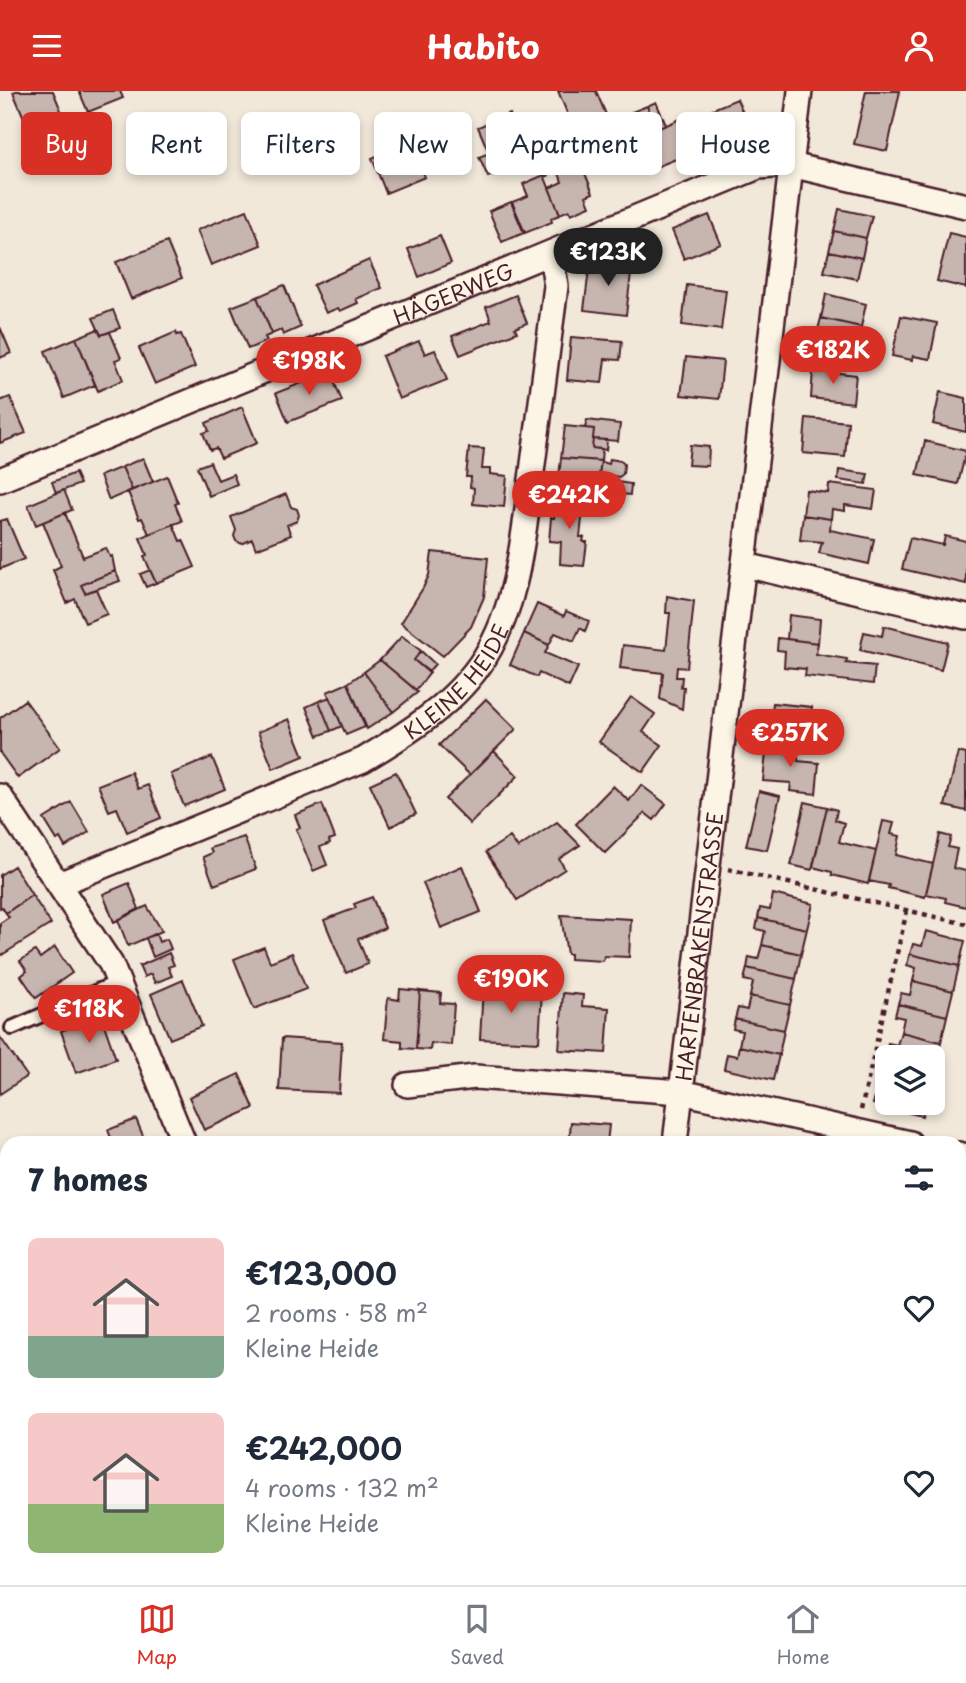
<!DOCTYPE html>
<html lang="en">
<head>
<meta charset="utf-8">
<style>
  :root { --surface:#fff; --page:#f6f6f7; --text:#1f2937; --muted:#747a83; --line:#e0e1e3; --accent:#d93025 }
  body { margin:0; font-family:"Playpen Sans",sans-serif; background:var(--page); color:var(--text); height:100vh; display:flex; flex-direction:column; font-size:26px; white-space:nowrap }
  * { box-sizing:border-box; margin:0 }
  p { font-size:23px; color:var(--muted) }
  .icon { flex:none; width:38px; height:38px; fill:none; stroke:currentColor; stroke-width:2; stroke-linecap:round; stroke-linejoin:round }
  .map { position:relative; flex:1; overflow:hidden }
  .sheet { position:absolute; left:0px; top:1045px; width:966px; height:450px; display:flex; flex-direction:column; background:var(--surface); border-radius:21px 21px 0 0; box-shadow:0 4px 10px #0003 }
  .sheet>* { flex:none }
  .hud { position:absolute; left:21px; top:21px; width:924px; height:63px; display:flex; gap:14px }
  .controls { position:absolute; left:875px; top:954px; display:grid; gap:14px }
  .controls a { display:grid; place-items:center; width:70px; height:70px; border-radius:10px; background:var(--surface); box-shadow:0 4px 10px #0003; font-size:35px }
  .price { position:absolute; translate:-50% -60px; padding:0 16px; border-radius:24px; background:var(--accent); color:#fff; font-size:23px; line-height:46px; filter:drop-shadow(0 2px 4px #0008) }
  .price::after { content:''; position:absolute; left:50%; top:42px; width:21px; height:16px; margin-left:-10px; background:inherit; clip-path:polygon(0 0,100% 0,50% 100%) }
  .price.active { background:#222; color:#fff }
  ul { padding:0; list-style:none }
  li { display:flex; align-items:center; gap:21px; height:175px; padding:0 28px }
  li span { display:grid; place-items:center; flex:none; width:196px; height:140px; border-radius:10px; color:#555 }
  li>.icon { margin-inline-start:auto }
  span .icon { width:84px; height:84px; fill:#fffc; stroke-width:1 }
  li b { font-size:30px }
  h2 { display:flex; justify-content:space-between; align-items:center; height:84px; padding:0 28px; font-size:30px }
  .pill { padding:0 24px; border-radius:10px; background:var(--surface); box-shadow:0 4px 10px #0003; font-size:24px; line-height:63px }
  .pill.active { background:var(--accent); color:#fff }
  header { display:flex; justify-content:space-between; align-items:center; height:91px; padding:0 28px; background:var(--accent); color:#fff; font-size:32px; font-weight:700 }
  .tabs { display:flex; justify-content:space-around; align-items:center; height:98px; border-top:2px solid var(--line); background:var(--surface); font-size:19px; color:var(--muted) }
  .tabs a { display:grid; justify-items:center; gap:4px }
  .tabs .active { color:var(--accent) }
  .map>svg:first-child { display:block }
  .green { fill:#d8cac0; stroke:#917476; stroke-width:2 }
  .building { fill:#c7b6af; stroke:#4a1f2b; stroke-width:2 }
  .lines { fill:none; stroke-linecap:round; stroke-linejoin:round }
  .lane-casing { stroke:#4a1f2b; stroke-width:18 }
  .street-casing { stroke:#4a1f2b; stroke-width:28 }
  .path { stroke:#4a1f2b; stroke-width:4.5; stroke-dasharray:5 5; stroke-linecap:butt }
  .lane { stroke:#fcf5e5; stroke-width:12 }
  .street { stroke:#fcf5e5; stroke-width:23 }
  .labels { text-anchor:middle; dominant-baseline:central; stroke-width:5; stroke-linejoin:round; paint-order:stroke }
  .street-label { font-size:21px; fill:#4a1f2b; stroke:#fcf5e5 }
</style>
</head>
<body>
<header><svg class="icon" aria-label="menu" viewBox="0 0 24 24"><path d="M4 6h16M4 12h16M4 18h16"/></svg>Habito<svg class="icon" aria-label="person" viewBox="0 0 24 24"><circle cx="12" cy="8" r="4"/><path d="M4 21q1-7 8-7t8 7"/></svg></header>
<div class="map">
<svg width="966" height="1494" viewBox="0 0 966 1494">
  <rect width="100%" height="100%" fill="#f1e8da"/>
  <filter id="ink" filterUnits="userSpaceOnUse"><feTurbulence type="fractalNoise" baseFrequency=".0143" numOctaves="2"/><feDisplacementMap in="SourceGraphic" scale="14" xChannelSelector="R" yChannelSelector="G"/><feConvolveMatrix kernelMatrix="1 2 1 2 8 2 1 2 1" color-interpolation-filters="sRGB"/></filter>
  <g filter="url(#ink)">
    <path class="green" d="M102 1488H592L591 1494H85Z"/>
    <path class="building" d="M16 0H53L67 34 33 48 13 1Z
      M79 0H120L123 7 88 21Z
      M558 0H596L610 33 577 46Z
      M866 0H900L887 60 854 53Z
      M737 8 745 27 740 29 746 43 711 57 698 24Z
      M656 11 666 34 657 38 647 15Z
      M647 15 657 38 678 29 693 65 678 71 676 68 651 78 629 22Z
      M696 21 704 41 687 48 678 29Z
      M510 23 525 61 533 58 537 69 514 79 513 76 502 80 498 72 494 74 478 36Z
      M411 51 425 86 386 102 372 67Z
      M545 52 555 76 546 80 548 85 545 86 533 57Z
      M489 62 494 74 498 72 502 80 488 86 479 66Z
      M580 70 593 102 586 105 590 115 571 123 569 119 560 123 549 97 562 91 558 79Z
      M544 84 560 124 551 127 552 131 525 142 512 111 528 105 523 93Z
      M511 111 524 142 502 151 489 120Z
      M839 118 872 125 866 147 834 140Z
      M247 119 261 154 211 174 197 139Z
      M709 124 721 153 684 168 672 139Z
      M834 140 866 147 862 167 829 160Z
      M949 142 966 146V197L937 190Z
      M440 145 451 172 419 186 408 158Z
      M167 151 182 187 131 208 116 171Z
      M829 160 862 167 857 188 824 181Z
      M369 169 382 197 356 208 358 212 340 220 338 217 326 222 313 194Z
      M590 170 632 174 626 224 584 219Z
      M284 194 301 236 283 244 281 239 272 243 257 206Z
      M687 194 726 199 721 239 682 234Z
      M826 203 866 213 861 236 821 227Z
      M516 204 527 232 515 237 517 241 460 264 452 245 491 230 486 216Z
      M257 206 272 243 265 246 267 250 248 258 231 216Z
      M113 219 120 237 101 244 93 227Z
      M901 225 937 232 930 268 913 265 912 269 892 265Z
      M821 227 861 236 855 260 815 251Z
      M0 236 11 262 0 267Z
      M98 238 101 244 110 241 121 267 115 269 123 289 98 300 76 247Z
      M176 241 177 244 181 243 195 276 155 293 139 257Z
      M571 246 622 250 620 269 605 268 602 292 567 289Z
      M76 247 95 294 64 307 45 260Z
      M419 250 425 263 435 259 447 289 399 308 382 265Z
      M686 266 723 270 719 308 681 304Z
      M813 279 856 284 853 312 811 307Z
      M330 281 342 310 288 331 276 302Z
      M940 301 966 307V341L933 333Z
      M10 306 26 342 0 352V310Z
      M242 316 257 352 221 367 216 357 210 359 203 342 209 340 206 332Z
      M806 327 848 331 845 366 803 362Z
      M587 329 620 333 618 350 593 348 594 338 585 337Z
      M565 335 594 338 592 357 602 358 601 370 561 367Z
      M593 348 607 349 606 359 592 357Z
      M925 350 966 360 958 393 917 384Z
      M690 354 709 356 708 375 688 374Z
      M469 357 484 358 482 378H490V383L507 385 504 416 473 413 474 397 470 396 471 386H466Z
      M143 367 153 391 132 399 122 376Z
      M561 367 601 370 598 390 559 386Z
      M610 368 621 370 624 373 623 383 619 386 599 383 601 371 609 373Z
      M210 371 218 389 233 383 237 393 209 405 197 376Z
      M122 376 132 399 109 409 100 385Z
      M839 379 868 383 866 393 838 389Z
      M75 382 80 393 56 402 52 391Z
      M167 385 178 412 175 413 182 430 149 443 142 427 139 428 128 401Z
      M610 390 631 393 630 404 609 402Z
      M829 393 876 399 873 418 845 414V420L832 418 831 428 803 424 806 399 828 402Z
      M64 399 72 419 36 434 28 414Z
      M286 403 291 416 297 418 299 424 297 430 287 434 291 444 256 458 252 448 242 453 236 450 234 445 236 439 231 426Z
      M556 406 584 409 580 446H584L583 451H587L584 475 560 473 561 451 549 450 551 427H554Z
      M65 422 83 466 106 457 110 466 112 465 115 480 81 494 85 502 96 498 107 523 85 532 75 508 67 512 53 479 61 475 43 431Z
      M803 424 831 428 830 439 874 448 869 473 819 462 822 451 800 449Z
      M7 428 24 468 0 478V430Z
      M173 433 180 450 183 449 195 476 156 492 144 465 147 464 140 447Z
      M945 445 966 450V493L902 478 910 447 943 454Z
      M432 461 488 467 484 506 471 536 443 565 401 532 423 497 429 484Z
      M150 479 156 492 146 496 140 483Z
      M115 480 120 490 85 502 81 494Z
      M667 505 694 510 687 577 677 576 676 586H682L681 596H684L682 618 660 608 663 582 620 577 623 554 666 559 670 522H666Z
      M537 513 564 525 566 520 589 530 585 540 580 537 574 550 555 542 549 554 524 542Z
      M789 524 820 528 818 552 787 548Z
      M884 535 948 551 941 579 860 559 864 541 882 545Z
      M524 542 549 554 545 562 578 576 569 596 539 582 537 586 510 574Z
      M402 545 421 560 414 569 430 582 416 599 380 569Z
      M778 547 818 552 816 563 847 568 846 572 875 575 873 593 805 585 806 578 784 576 785 560 777 559Z
      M421 560 435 573 428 581 414 569Z
      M380 569 418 601 393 621 364 581Z
      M364 581 393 621 367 638 348 592Z
      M348 592 365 636 346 644 327 601Z
      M330 606 342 635 331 640 319 610Z
      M631 606 655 623 643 641 662 654 643 681 599 651Z
      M486 608 516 638 470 684 439 654Z
      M25 609 60 657 18 687 0 662V627Z
      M319 610 331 640 318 645 306 616Z
      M773 612 812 616 809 643 770 639Z
      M289 628 304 665 273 678 258 641Z
      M767 652 793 654 792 665 798 666V670L819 672 816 703 790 700 791 692 763 690Z
      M494 660 518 685 470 733 445 708Z
      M958 661 966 663V720L945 715Z
      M212 666 225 698 184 715 171 683Z
      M131 681 138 698 148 694 161 727 127 741 117 717 109 720 98 694Z
      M396 681 416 723 390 736 370 693Z
      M641 694 666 713 654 729 645 722 605 762 576 733 613 695 629 710Z
      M759 700 780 705 767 759 746 755Z
      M71 711 89 741 65 756 60 747 57 749 44 728Z
      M805 711 827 716 812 779 791 774Z
      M322 713 335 747 329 749 330 752 320 756 327 774 313 780 296 738 300 737 295 724Z
      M827 716 837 719 835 729 844 732 839 751 876 760 868 793 832 784V781L813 776Z
      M883 730 894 732 891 743 900 745 896 764 933 773 925 806 888 797 889 794 869 790Z
      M557 731 580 754 559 768 565 778 517 809 486 761 510 746 518 757Z
      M940 743 951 746 948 756 957 758 953 777 966 780V816L945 811 946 807 926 803Z
      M244 746 256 778 214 794 203 766 212 762 210 757Z
      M14 775 32 804 6 822 2 816 0 817V784Z
      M462 775 481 821 441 837 423 792Z
      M129 792 139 818 114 831 103 803Z
      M773 803 813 813 807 838 758 827 760 817 770 819Z
      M32 804 51 833 2 864 0 861V832L9 826 6 822Z
      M372 806 385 837 358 848 368 873 346 882 324 829 356 817 354 813Z
      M147 815 162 840 128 855 118 829Z
      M561 824 631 828 629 866 604 865 603 870 570 868V863H567Z
      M758 827 807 838 801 863 762 854 765 840 756 838Z
      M926 840 965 850 959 875 910 863 913 853 922 855Z
      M156 843 159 851 167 848 171 858 153 866 146 847Z
      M762 854 801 863 796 888 747 877 749 866 758 868Z
      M55 856 72 882 36 907 21 885 27 880 20 870 35 860 40 867Z
      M264 856 270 871 292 862 306 898 254 918 234 868Z
      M169 862 174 874 168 876 172 885 155 892 151 883 144 886 139 875Z
      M910 863 959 875 953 900 913 890 916 877 907 874Z
      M747 877 796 888 790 914 750 905 753 891 744 889Z
      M183 889 202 935 170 948 151 903Z
      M913 890 953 900 947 925 898 913 901 902 910 904Z
      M483 897 542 900 539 951 480 948Z
      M400 898 420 900 416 958 402 957V950L384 948 388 907 399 909Z
      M420 900 441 902 440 912 454 913 451 954 431 952 430 959 416 958Z
      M563 902 583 904 582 915 609 917 606 962 559 959Z
      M750 905 790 914 784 939 735 928 738 917 747 919Z
      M898 913 947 925 941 951 901 941 904 927 895 925Z
      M101 925 116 968 76 982 61 940Z
      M735 928 784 939 779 964 739 955 742 940 733 938Z
      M901 941 941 951 934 975 933 966H897L885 963 888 952 897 954Z
      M0 946 27 985 0 1003Z
      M282 947 342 951 339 1002 279 999Z
      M739 955 779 964 773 989 724 978 727 963 737 965Z
      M239 983 254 1017 204 1039 189 1006Z
      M887 995V1012H925L922 1025 873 1013 877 998 886 1000Z
      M136 1028 146 1052H113L108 1039Z
      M571 1031 609 1034 607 1052H569Z
      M959 1163 966 1165V1217L959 1215Z
      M7 1351V1394L0 1377V1354Z"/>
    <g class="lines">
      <defs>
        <path id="lane" d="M12 937 118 891"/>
        <g id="street">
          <path id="s1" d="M0 389 758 76 791 74 966 115"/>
          <path d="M745 474 966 526"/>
          <path d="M0 705 111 873 184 1052"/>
          <path id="s2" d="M59 793 363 669C408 642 456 612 485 566 519 511 523 444 532 381 540 319 548 257 556 195L551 162"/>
          <path d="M407 994 475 986 681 1001 910 1052"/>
          <path id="s3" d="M675 1052 800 0"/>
          <path d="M959 1063 966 1065"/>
          <path d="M959 1255 966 1257"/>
          <path d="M0 1285 7 1283"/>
        </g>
      </defs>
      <use href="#lane" class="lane-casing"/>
      <use href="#street" class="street-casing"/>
      <path class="path" d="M728 778 966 833
        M861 1019 907 819"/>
      <use href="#lane" class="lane"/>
      <use href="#street" class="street"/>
    </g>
  </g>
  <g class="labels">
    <g class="street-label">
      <text stroke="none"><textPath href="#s1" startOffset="490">HÄGERWEG</textPath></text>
      <text stroke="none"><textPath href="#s2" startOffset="452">KLEINE HEIDE</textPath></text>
      <text stroke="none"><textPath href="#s3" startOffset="198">HARTENBRAKENSTRASSE</textPath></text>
    </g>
  </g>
</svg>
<div class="controls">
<a><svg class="icon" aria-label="layers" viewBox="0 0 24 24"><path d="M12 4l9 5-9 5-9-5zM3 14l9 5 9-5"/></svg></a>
</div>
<b class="price active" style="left:608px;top:197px">€123K</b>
<b class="price" style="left:833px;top:295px">€182K</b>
<b class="price" style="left:309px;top:306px">€198K</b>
<b class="price" style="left:569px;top:440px">€242K</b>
<b class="price" style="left:790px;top:678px">€257K</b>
<b class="price" style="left:511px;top:924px">€190K</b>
<b class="price" style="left:89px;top:954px">€118K</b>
<div class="hud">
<a class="pill active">Buy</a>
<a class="pill">Rent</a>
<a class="pill">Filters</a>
<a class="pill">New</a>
<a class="pill">Apartment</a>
<a class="pill">House</a>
</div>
<section class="sheet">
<h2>7 homes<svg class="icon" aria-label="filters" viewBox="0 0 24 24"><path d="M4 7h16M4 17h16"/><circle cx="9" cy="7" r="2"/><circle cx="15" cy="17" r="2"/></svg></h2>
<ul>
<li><span style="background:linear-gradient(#f6c9c9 70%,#7fa58c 0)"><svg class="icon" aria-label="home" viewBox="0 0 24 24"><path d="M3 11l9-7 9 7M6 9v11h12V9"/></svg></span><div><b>€123,000</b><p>2 rooms · 58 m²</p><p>Kleine Heide</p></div><svg class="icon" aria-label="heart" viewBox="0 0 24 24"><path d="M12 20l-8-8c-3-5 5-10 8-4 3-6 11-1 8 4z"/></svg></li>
<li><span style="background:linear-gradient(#f6c9c9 65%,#8fb573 0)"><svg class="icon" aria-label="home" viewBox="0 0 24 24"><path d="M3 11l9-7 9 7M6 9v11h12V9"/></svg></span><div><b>€242,000</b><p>4 rooms · 132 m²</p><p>Kleine Heide</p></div><svg class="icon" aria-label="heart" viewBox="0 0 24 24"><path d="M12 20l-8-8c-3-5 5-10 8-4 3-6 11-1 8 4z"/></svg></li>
</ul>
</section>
</div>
<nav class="tabs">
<a class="active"><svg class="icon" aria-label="map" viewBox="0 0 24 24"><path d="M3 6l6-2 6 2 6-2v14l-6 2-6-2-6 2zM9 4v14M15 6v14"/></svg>Map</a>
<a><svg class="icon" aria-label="saved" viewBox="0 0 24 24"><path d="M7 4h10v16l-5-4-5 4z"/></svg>Saved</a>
<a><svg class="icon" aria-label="home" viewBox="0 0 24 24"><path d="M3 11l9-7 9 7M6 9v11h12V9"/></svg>Home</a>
</nav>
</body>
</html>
